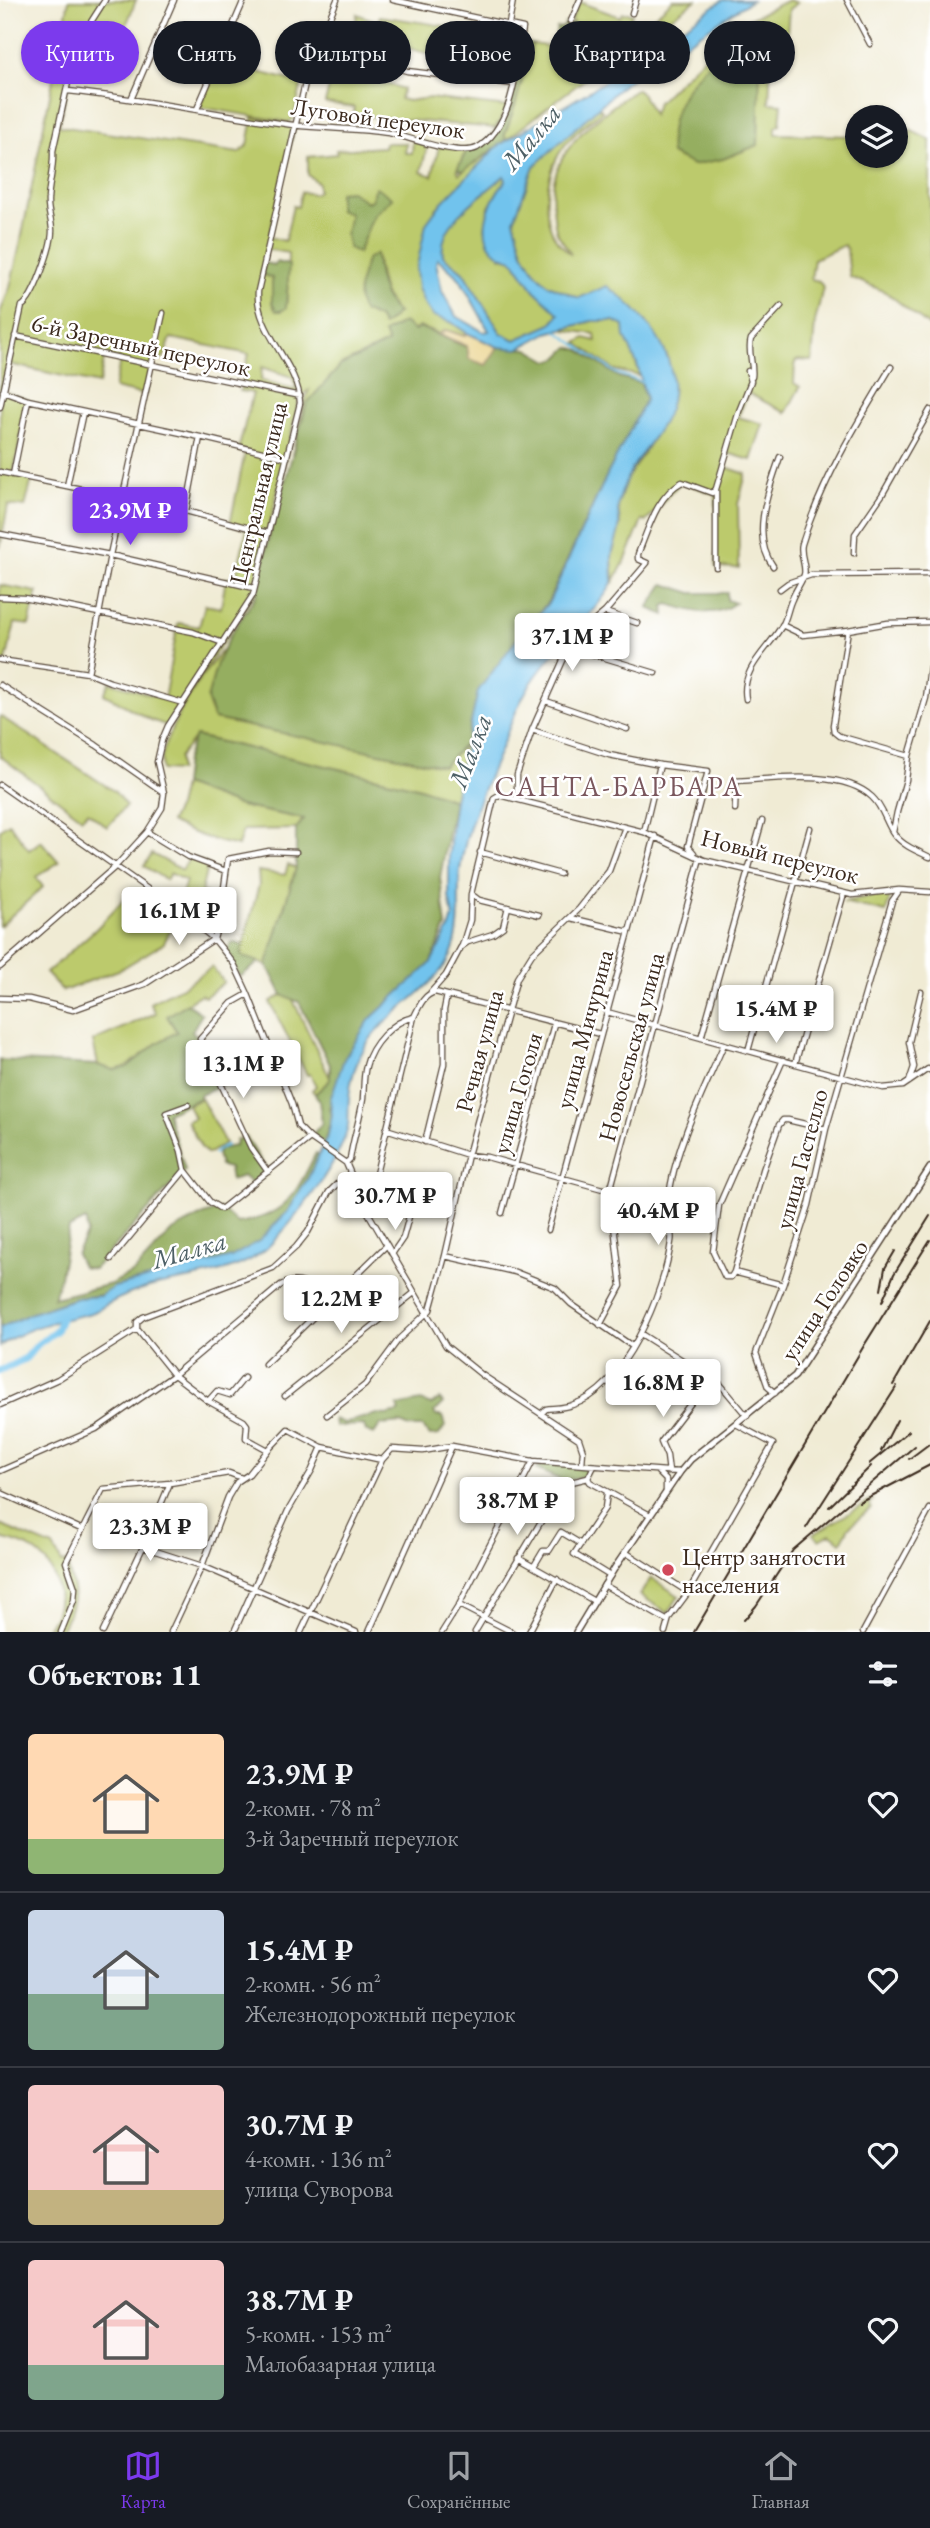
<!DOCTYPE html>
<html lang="ru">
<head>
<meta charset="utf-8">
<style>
  :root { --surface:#171b24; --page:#242831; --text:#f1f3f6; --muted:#9ea1a6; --line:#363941; --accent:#7c3aed }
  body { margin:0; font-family:"EB Garamond",serif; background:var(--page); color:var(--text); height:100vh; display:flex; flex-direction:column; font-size:26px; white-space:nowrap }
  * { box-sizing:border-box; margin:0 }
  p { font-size:23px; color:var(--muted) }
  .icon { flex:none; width:38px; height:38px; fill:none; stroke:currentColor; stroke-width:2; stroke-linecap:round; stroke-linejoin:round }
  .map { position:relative; height:1632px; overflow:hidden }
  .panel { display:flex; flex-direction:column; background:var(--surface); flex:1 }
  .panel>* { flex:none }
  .top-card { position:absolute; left:21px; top:21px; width:889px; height:63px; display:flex; gap:14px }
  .buttons { position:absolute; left:845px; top:105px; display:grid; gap:14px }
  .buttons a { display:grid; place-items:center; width:63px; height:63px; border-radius:50%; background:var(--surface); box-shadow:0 2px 5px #0004; font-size:35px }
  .price { position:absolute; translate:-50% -60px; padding:0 16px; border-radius:7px; background:#fff; color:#222; font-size:23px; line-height:46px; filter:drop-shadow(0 2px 4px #0008) }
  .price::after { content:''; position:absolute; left:50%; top:42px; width:21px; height:16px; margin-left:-10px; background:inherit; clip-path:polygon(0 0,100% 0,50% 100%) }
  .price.current { background:var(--accent); color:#fff }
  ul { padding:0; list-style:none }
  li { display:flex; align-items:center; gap:21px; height:175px; padding:0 28px }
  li+li { border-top:2px solid var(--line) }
  li span { display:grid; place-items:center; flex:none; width:196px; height:140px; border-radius:7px; color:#555 }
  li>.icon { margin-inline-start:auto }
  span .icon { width:84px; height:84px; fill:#fffc; stroke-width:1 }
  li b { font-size:30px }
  h2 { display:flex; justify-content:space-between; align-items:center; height:84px; padding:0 28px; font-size:30px }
  .tag { padding:0 24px; border-radius:32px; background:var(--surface); box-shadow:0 2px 5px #0004; font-size:24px; line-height:63px }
  .tag.current { background:var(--accent); color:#fff }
  .dock { display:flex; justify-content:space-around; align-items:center; height:98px; border-top:2px solid var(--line); background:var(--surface); font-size:19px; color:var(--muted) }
  .dock a { display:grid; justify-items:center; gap:4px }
  .dock .current { color:var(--accent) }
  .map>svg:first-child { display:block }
  .green { fill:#bcca6c; stroke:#7c7a45; stroke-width:2; fill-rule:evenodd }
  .forest { fill:#95ae60; stroke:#686c3f; stroke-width:2 }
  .sand { fill:#eeda9e; stroke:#94825e; stroke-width:2 }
  .water { fill:#71c3ed; stroke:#567686; stroke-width:2; fill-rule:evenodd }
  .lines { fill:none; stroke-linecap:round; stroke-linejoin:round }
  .stream { stroke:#71c3ed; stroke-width:2 }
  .river { stroke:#71c3ed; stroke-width:7 }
  .minor-casing { stroke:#564739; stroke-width:7 }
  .major-casing { stroke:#564739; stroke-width:8 }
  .minor { stroke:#fff; stroke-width:4.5 }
  .major { stroke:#fff; stroke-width:5 }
  .rail { stroke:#3b2a1e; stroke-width:2 }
  .poi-dot { fill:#d1495b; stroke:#fff; stroke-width:2.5 }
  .labels { text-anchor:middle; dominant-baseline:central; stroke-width:5; stroke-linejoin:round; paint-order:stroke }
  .street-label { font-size:24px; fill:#3b2a1e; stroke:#fff }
  .poi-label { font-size:24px; fill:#3b2a1e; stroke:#fff; text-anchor:start }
  .water-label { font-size:26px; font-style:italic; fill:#4e6066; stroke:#fff }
  .quarter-label { font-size:28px; letter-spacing:2px; fill:#7a575d; stroke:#fff }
</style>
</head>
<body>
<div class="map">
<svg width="930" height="1632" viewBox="0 0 930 1632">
  <rect width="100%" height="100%" fill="#fff"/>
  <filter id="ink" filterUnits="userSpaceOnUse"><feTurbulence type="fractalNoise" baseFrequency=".0143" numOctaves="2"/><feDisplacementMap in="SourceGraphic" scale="14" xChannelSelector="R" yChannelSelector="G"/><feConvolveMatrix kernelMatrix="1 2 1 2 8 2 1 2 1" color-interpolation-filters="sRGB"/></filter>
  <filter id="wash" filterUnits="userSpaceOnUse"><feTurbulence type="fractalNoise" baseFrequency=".00686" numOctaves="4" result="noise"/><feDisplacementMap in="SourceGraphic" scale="28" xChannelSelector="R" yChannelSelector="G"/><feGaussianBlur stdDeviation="1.57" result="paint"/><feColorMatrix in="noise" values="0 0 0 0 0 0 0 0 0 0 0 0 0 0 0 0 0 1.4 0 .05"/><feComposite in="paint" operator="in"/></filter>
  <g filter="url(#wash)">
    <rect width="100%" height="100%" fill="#f0ebd4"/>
    <path class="green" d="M69 0H136L124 31 93 17 74 55 59 126 239 153 248 145 253 118 295 125 269 237 285 241 293 206 298 207 301 192 314 194 318 191V183L308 175V157L337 154 336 150 384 147 385 143H406L405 153H412L413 139 428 143 421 172 432 176 439 146 467 150 457 169 459 174 498 146 435 210 433 315 451 322 467 333 464 336 446 330 439 334 420 327 341 365 292 455 304 403 309 390 300 396 253 595 168 726 151 720 104 694 110 682 164 699 178 623 199 627 205 605 221 608 226 578 235 580 247 529 230 524 245 453 238 451 253 393 240 391 249 354 171 338 164 357 152 364 145 395 114 388 121 358 105 355 99 384 9 364 3 391 28 400 13 475 32 479 25 507 8 505 0 548V313L10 287 20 245ZM374 190 377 210 373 216 358 252 346 235 350 214 339 209V193L367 202 372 200ZM267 249 288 253 287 300 272 277 262 274ZM376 254C379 274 382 299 398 313L383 325 378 318 363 311 360 284 367 260ZM262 367 292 377 297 390 261 380Z
      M673 0H696L562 96 505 141V134L516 102 532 44 554 47 555 52H569L573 47 574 24 571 21 579 2 620 17 622 13H632L628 28 632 25 640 29Z
      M788 0 797 3 789 9 785 58H771L769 103 782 104 780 124 776 127V134L852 136 857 134 858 156H896V123L930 140V327L886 292 850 277 847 250 844 245 814 259 811 279 819 281 823 287 815 322 812 361 798 360 795 362 794 383 800 387 786 413 748 393 738 417 763 424 751 460 727 453 723 466 746 474 738 504 739 568 716 567V490L712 493 682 482C667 493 659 510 645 522L642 520 626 559 614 581 612 557 620 525 618 505 626 480 655 435 673 391 667 355 646 321 589 295 579 298 548 285 535 272 523 252 514 220 534 166 598 106 602 111C590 121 575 132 565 145 547 168 539 213 556 239 560 245 567 250 571 255 568 246 560 240 557 232 554 224 554 214 553 205 547 150 597 118 636 89L643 95 653 115 657 103 737 25Z
      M357 14 378 22 380 16 452 27V33L466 35 468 29 490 37 499 38 502 41 496 63 448 59 404 47 401 50 355 34Z
      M219 63 240 72 242 68 302 83 293 119 289 122 199 107Z
      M344 70 403 89 400 99 408 101 429 98 508 107 495 128 354 115V107L325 103 333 71 342 73Z
      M504 176 506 180 489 207 485 229 501 257 513 260 534 290 559 313 550 325 515 340 501 333 463 272 443 256C436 222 483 196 504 176Z
      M592 321H614L625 325C626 343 636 358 640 376L614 370 577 343 585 338 596 341 595 334 565 330 566 328Z
      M0 585 37 592 29 625 15 623 6 661 0 660Z
      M222 651 216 692 209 708 214 719 443 766 465 744 454 800 417 787 196 736 179 757V771L162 770C156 743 203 671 222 651Z
      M0 716 115 792 126 806 107 827 88 812 82 818 0 756Z
      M183 785 240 806 303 819 296 829 243 830 238 846C213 841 192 834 170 822L178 807Z
      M9 823 29 850 41 841 59 862 36 877 43 887 0 926V829Z
      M152 854 182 870 190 857 208 864 201 892 207 893 205 910 181 897 186 881 170 873 166 880 144 866Z
      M288 865 296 868 267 965 240 956 259 885 258 871 285 875Z
      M888 893 891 894 886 912 843 902Z
      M123 900 171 929 164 943 121 969 63 991 46 973 97 928Z
      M212 967 224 982 205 997 201 994 168 1016 177 1032 157 1043 127 1067 114 1070 98 1065 93 1041 156 1013 150 1003 186 985Z
      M282 995 292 998 331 1080 315 1094 312 1090 316 1086 310 1074 307 1075 270 1002Z
      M201 1098 225 1143 208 1154 202 1149 187 1121 194 1118 188 1105Z
      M874 1499 870 1505 871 1508 849 1527 841 1542 830 1534 820 1540 813 1534Z
      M0 1525 53 1547 62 1563 66 1562C78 1598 75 1597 61 1632H45C48 1625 54 1620 56 1612 60 1601 59 1591 55 1579 46 1552 27 1544 0 1538Z
      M651 1578 679 1596 668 1613 640 1595Z"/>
    <path class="forest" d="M565 23 574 24V46L566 44 561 47 560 54 555 52 554 47 557 28 564 27Z
      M741 35 760 63 758 145 723 159 693 165 671 154C665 97 702 69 741 35Z
      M520 42 532 44 516 102 505 134V141L463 171 457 169 467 150C510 141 514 77 520 42Z
      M376 187 392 198 373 216 358 253 349 248 346 235 350 214 339 210V192L351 191 367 202 372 200 374 190Z
      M376 254C377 273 382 301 398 313L383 326 378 318 363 311C353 298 362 274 367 259Z
      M276 262 289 265 286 308 281 311H276L272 303V278L262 274 264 263 275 265Z
      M404 322 414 331 419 327 469 348 492 353 498 347 528 349 549 361 558 358 569 347 580 350 619 377 641 383 646 399 607 475 548 602 514 643 472 719 465 744 443 766 214 719 207 699 217 663 231 634 256 596 269 538 307 403 341 365 388 343 384 333Z
      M664 584 692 593H727V600L735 603C714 619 691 611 668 604L664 606 665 615 648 608Z
      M195 736 417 787 454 800 440 878 446 926 430 964 370 1019 329 1108 332 1115 324 1144 313 1134 322 1123 319 1101 315 1094 330 1080V1065L299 1002 282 995 267 965 296 868V829L304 819 240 806 183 785 186 760Z
      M232 942 243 945 241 956 259 962 240 977 225 954Z
      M187 1004 202 1014 192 1031 200 1039 222 1085 200 1095V1098L167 1113 185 1170 94 1269 82 1267 76 1254 87 1233 86 1220 69 1228 60 1277 54 1298 111 1284 134 1272 171 1232 198 1217 221 1209 237 1223C287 1216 295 1194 316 1153L319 1155C300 1196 275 1242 229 1258 193 1270 151 1276 114 1287 99 1301 90 1294 73 1299 48 1307 24 1317 0 1328V1060L98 1065 114 1070 127 1067 157 1043 177 1032 167 1016Z
      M246 1137 268 1172 252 1184 243 1176 231 1180 229 1168 220 1166 217 1154 220 1149 235 1146 236 1140Z
      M439 1399 443 1403 434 1412 436 1416H442L445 1426 439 1435 430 1436 423 1427H409L401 1423 380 1425 374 1434 366 1431 364 1425 335 1426 334 1419 344 1423 377 1414 386 1415 399 1412 397 1406 421 1401 431 1405Z
      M543 1463 590 1467 584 1477 563 1481 536 1469Z"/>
    <path class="sand" d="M446 330 464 336 467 333 498 347 486 365 469 359 467 346 439 334Z"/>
    <path class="water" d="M723 0H752L624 84 534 166 514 220 523 252 535 272 548 285 579 298 607 286C642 311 677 350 672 395 669 428 637 452 626 481 623 488 618 500 618 508 618 515 620 521 619 529 618 538 613 546 612 556 611 568 616 578 609 589 583 629 543 657 522 699 513 716 507 734 500 751 483 790 466 828 460 870 457 895 462 922 454 947 443 985 388 1010 366 1045 357 1060 350 1080 349 1098 348 1107 349 1117 348 1126 341 1161 293 1223 267 1248 240 1274 184 1278 149 1287 136 1291 121 1297 110 1303 103 1306 98 1311 91 1313 59 1321 27 1326 0 1346V1328L29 1314 77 1298 100 1296 114 1287 231 1257 259 1241 288 1211 308 1178 328 1135 332 1115 330 1100 344 1059 370 1019 430 964 450 927 453 916 449 898V854L454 800 478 691 514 643 549 602 607 475 646 399 637 364 625 337 624 326 614 321H592L547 333 518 349 498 347 467 333 451 322 433 316 424 303 418 288 416 270 426 224 442 202 498 146 596 87ZM504 176 506 180C485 205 470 249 513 260L534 290 559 314 550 325 515 340 501 333 463 272 443 256C437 222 483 196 504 176ZM438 259 460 279 489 331 484 332 456 316 442 291 436 262Z"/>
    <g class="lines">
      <path class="stream" d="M557 331 616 373 642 382
        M214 1154 218 1149 227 1145"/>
      <path class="river" d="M0 1371 26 1358 38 1344 56 1331 63 1314"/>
    </g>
  </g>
  <g filter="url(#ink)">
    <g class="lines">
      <defs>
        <path id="minor" d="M847 0 870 44
          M632 13 636 0
          M571 21 580 0
          M509 24 513 0
          M318 45 407 71 514 84
          M68 91C144 99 218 115 293 125 325 129 357 128 389 133 409 137 459 157 477 148 514 127 517 65 523 28L393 0
          M132 97 174 0
          M197 109 244 0
          M15 336 300 396
          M752 377C754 364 747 351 751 339L781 306
          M3 391 28 400 200 437 287 458
          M0 407 22 306C34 299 52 246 52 231 52 220 47 211 48 199 49 182 54 168 53 151L74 55 82 36 105 0
          M0 472 186 511 268 533
          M13 475 28 400
          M67 486 83 412
          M186 511 200 437
          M0 534 110 555 254 588
          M854 553 855 534 882 495 930 410
          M773 566C750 536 769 489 780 457
          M716 567V490
          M780 589 788 583 811 575 930 574
          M0 597 24 598 193 632 223 643
          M605 612 637 623
          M782 625 803 635 848 630 888 623 930 622
          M848 630 833 725 834 732 839 736 909 756
          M569 647 655 673
          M0 660 88 673 110 682 183 703
          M88 673 110 555 163 313
          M0 685 96 745 163 792
          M746 699C740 668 770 648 783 624 787 617 788 607 792 599 795 591 801 583 804 575 807 567 799 554 802 544 822 480 857 423 891 367
          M546 701 627 729
          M532 730 609 755 660 765 708 771 688 846 694 853
          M0 785 179 911 214 939 234 964 248 994 292 1104 298 1126 310 1138 346 1163
          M517 798V775L532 730 569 647 580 633 605 612 647 563 638 559V554C648 530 657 495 682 482L712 493 716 489 739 411 751 381 748 371
          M735 809 736 781C774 779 842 769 872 797 883 807 886 823 894 834 903 846 917 851 930 857
          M147 832 188 857 226 871
          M644 832 660 765
          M893 832 897 812 906 780 909 756 926 698 930 667
          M480 852 560 874
          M539 915 479 900 471 894 494 798 499 795 644 832 704 860 852 895 899 890 930 892
          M571 918 629 932
          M462 946 470 920 471 894
          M0 967 115 867 147 832 162 808 164 793 157 762 162 740 168 726 253 595 300 403C299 364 255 332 258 291L308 70 337 0
          M431 992 446 975 461 947 468 942 493 934 503 927 508 907
          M248 994 232 1003 200 1039 251 1148 268 1172
          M0 998 29 999 73 1010 145 984 214 939 220 916 228 859 269 851 296 852
          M607 1012 883 1088 903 1086 928 1069 930 1070
          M701 1038 762 821
          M748 1051 810 828
          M783 1060 719 1205 713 1252 725 1277H731L734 1272 783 1285
          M795 1064 844 893
          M909 1082 914 1067 909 1042 921 992
          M386 1129 468 1155 487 1157 610 1191
          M425 1142 444 1064V1010L447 995
          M346 1163 367 1211 446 1346 482 1375 579 1439 583 1451 582 1464
          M346 1163 350 1159C353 1138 360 1119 363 1099 364 1088 363 1077 366 1066 371 1045 392 1021 414 1017
          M185 1170 181 1151 166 1113 188 1105
          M367 1211 414 1017C419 1007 423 995 435 992L600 1034
          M502 1213 554 1024
          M548 1230 655 836
          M392 1254 403 1238 418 1184
          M445 1256 515 1272 555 1288 571 1304 632 1346
          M111 1259 185 1170 210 1202 221 1209 310 1138
          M734 1272 763 1170 779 1125 783 1120H788L826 1129
          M600 1325 621 1286 610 1191 700 858
          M137 1329 174 1375 208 1401 244 1421 247 1425 246 1438 268 1450 288 1429 322 1447 382 1460
          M641 1334 720 1384 747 1416
          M265 1364 387 1245
          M616 1372 691 1403
          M775 1393 768 1387 756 1353 783 1285 809 1205 826 1129 892 901 899 891
          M285 1396 414 1293
          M208 1401 217 1391 230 1395 244 1378
          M0 1405 58 1379 137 1329V1322L143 1317 273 1268 296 1247 308 1232 329 1192 337 1184 354 1185
          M541 1414 546 1409C554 1408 564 1408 572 1405 625 1389 664 1293 671 1242 673 1233 669 1225 668 1216 668 1206 669 1194 671 1184 680 1136 705 1089 724 1044
          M327 1415 365 1385 399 1339 430 1310 445 1256 468 1155 517 978 532 954 579 909 609 871 625 827
          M594 1466 588 1478 590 1482 650 1515
          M0 1471 96 1429 174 1375 281 1285C301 1275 314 1288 330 1299
          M658 1472 666 1480V1491
          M669 1472 667 1456 661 1442 691 1403 707 1376
          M0 1490 1 1493 81 1529
          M607 1493 605 1508 574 1554 610 1576
          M143 1547 202 1566 356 1632
          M625 1552 688 1592
          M518 1558 594 1601
          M534 1566 543 1551H549L561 1532 581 1544
          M604 1585 668 1621
          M459 1605 512 1632
          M61 1632 74 1600 75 1588 66 1562 103 1489 170 1483 229 1473 242 1478
          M103 1632 143 1547 170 1483
          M171 1632 202 1566 228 1497 237 1482 249 1474 268 1450
          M234 1632 288 1511 312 1470 322 1447
          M301 1632 382 1460 392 1449 423 1451 452 1446 533 1461 680 1472
          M369 1632 452 1446
          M442 1632 459 1605 533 1461
          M475 1632 558 1493 567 1483 588 1478
          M529 1632 557 1579
          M665 1632 669 1618 687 1594 773 1444 736 1424
          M863 1632 930 1509"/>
        <path id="major" d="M576 1632 614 1569 680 1472 691 1459 795 1376 930 1168"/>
      </defs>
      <use href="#minor" class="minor-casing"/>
      <use href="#major" class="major-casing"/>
      <use href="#minor" class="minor"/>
      <use href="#major" class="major"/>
      <path class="rail" d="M881 1290 885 1268 895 1251
        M882 1302 894 1274 930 1216
        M893 1385 930 1321
        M881 1451 897 1420
        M909 1459 929 1444
        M869 1464 909 1431
        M859 1502 930 1465
        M829 1507 871 1466
        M806 1528 897 1386
        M744 1620 756 1606 793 1550 915 1446
        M694 1632 865 1344 930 1240"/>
    </g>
  </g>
  <circle class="poi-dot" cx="668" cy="1570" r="7"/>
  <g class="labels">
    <g class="street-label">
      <text transform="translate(378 118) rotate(8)">Луговой переулок</text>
      <text transform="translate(141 345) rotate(12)">6-й Заречный переулок</text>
      <text transform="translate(258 493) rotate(-77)">Центральная улица</text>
      <text transform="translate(780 856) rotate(14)">Новый переулок</text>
      <text transform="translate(584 1029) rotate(-75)">улица Мичурина</text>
      <text transform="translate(631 1047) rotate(-75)">Новосельская улица</text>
      <text transform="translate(479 1051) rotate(-75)">Речная улица</text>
      <text transform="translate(517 1093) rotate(-74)">улица Гоголя</text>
      <text transform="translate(801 1159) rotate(-75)">улица Гастелло</text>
      <text transform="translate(824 1300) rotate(-57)">улица Головко</text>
    </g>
    <g class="poi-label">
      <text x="682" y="1556">Центр занятости<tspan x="682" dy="28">населения</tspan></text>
    </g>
    <g class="water-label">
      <text transform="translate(531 137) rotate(-50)">Малка</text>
      <text transform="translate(470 751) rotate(-69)">Малка</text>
      <text transform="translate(189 1250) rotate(-16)">Малка</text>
    </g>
    <g class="quarter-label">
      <text x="619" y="786">САНТА-БАРБАРА</text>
    </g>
  </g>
</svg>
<div class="buttons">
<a><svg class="icon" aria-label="layers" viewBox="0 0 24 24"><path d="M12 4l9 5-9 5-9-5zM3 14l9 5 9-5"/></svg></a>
</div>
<b class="price current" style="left:130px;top:547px">23.9M ₽</b>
<b class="price" style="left:572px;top:673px">37.1M ₽</b>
<b class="price" style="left:179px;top:947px">16.1M ₽</b>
<b class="price" style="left:776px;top:1045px">15.4M ₽</b>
<b class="price" style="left:243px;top:1100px">13.1M ₽</b>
<b class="price" style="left:395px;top:1232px">30.7M ₽</b>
<b class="price" style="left:658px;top:1247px">40.4M ₽</b>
<b class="price" style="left:341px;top:1335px">12.2M ₽</b>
<b class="price" style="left:663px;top:1419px">16.8M ₽</b>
<b class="price" style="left:517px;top:1537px">38.7M ₽</b>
<b class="price" style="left:150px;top:1563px">23.3M ₽</b>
<div class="top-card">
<a class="tag current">Купить</a>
<a class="tag">Снять</a>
<a class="tag">Фильтры</a>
<a class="tag">Новое</a>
<a class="tag">Квартира</a>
<a class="tag">Дом</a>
</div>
</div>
<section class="panel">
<h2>Объектов: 11<svg class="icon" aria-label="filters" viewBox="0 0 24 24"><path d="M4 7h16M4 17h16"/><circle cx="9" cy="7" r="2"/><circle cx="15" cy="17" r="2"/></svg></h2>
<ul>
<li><span style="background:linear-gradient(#ffd9b3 75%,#8fb573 0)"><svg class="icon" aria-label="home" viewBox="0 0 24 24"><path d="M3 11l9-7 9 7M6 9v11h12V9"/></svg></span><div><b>23.9M ₽</b><p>2-комн. · 78 m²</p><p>3-й Заречный переулок</p></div><svg class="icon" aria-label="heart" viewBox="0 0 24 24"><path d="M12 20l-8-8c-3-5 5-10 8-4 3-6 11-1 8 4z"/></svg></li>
<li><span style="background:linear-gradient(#c9d6e8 60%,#7fa58c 0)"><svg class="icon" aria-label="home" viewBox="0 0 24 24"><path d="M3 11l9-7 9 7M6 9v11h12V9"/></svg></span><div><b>15.4M ₽</b><p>2-комн. · 56 m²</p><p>Железнодорожный переулок</p></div><svg class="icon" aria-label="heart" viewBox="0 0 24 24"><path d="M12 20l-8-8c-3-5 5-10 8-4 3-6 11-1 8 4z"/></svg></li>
<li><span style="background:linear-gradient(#f6c9c9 75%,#c2b280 0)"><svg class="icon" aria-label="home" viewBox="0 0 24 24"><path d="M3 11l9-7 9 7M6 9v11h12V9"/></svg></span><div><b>30.7M ₽</b><p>4-комн. · 136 m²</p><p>улица Суворова</p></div><svg class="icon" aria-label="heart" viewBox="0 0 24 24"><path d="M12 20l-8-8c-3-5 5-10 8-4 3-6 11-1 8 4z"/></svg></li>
<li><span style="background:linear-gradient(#f6c9c9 75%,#7fa58c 0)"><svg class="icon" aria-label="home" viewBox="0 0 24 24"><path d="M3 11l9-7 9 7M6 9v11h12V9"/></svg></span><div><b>38.7M ₽</b><p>5-комн. · 153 m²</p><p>Малобазарная улица</p></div><svg class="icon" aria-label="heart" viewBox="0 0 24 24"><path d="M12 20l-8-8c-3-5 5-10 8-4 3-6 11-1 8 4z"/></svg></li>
</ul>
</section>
<nav class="dock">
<a class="current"><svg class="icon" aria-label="map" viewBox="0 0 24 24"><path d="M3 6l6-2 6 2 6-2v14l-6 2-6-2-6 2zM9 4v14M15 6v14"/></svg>Карта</a>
<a><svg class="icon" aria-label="saved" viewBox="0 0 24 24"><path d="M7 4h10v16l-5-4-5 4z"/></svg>Сохранённые</a>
<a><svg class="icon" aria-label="home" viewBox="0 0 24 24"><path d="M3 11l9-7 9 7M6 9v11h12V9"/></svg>Главная</a>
</nav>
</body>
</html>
